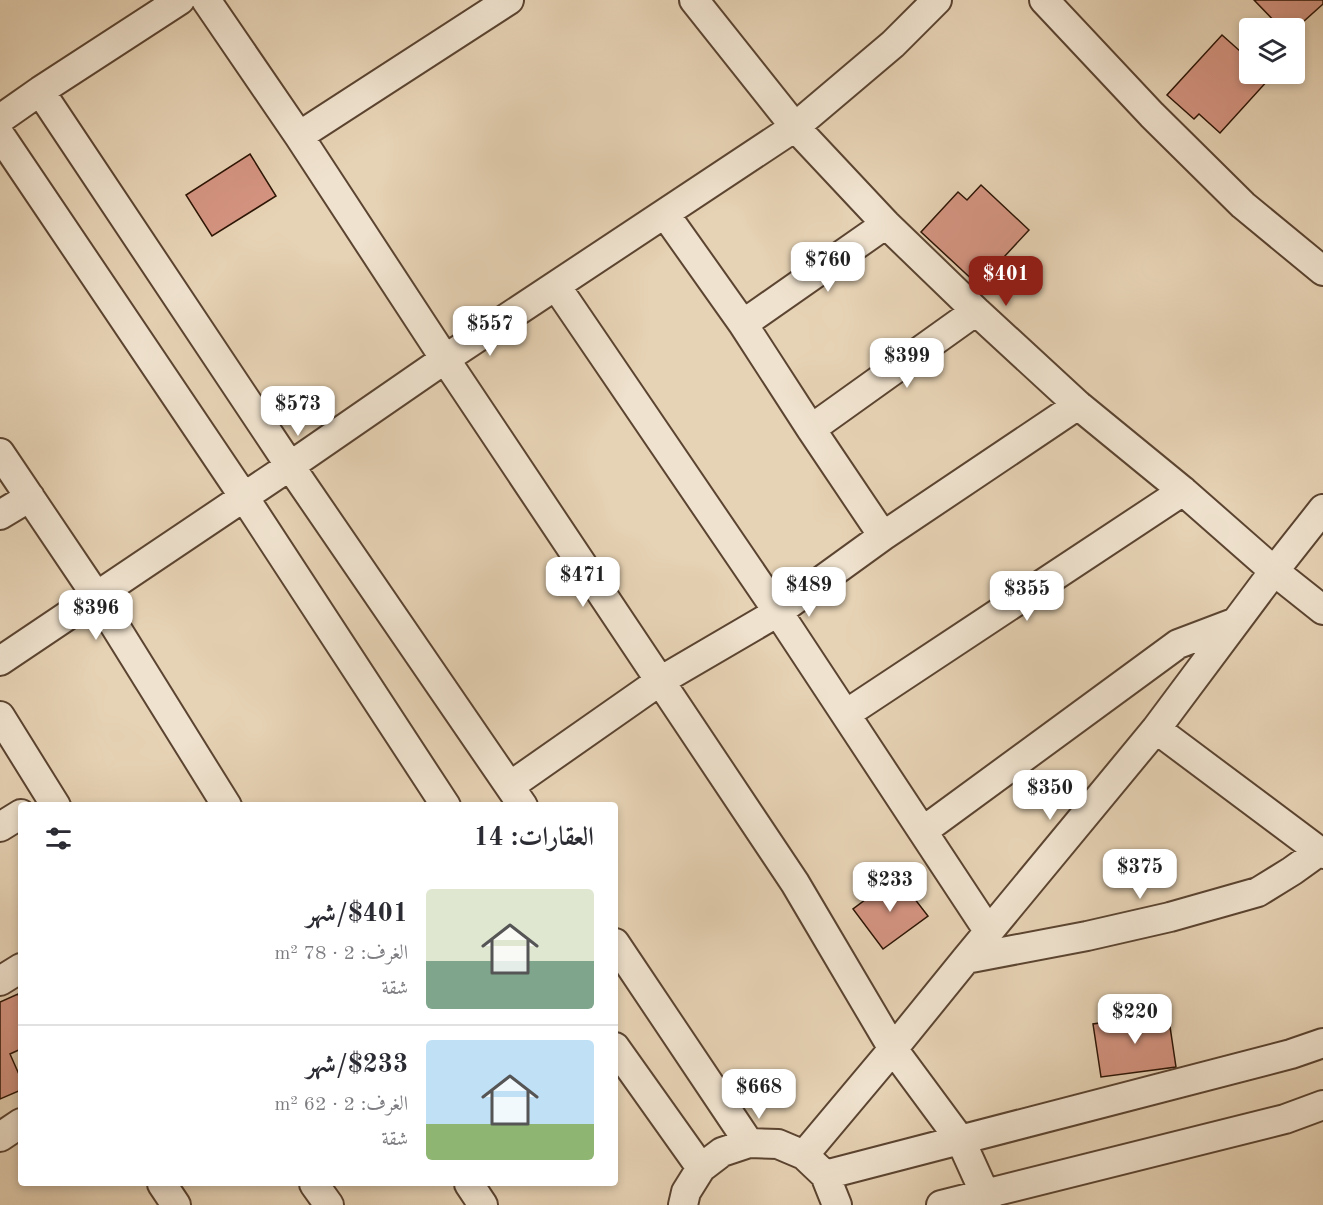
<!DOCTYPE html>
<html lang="ar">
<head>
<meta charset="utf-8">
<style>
  :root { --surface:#fff; --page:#f7f7f7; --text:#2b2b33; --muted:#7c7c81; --line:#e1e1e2; --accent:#8f2418 }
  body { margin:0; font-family:"Old Standard TT",Amiri,serif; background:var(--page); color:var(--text); direction:rtl; height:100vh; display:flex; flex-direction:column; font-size:22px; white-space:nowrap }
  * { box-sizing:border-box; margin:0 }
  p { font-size:20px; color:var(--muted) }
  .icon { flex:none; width:33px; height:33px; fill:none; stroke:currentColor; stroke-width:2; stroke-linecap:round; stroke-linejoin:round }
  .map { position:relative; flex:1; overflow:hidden; direction:ltr }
  .details { position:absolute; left:18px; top:802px; width:600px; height:384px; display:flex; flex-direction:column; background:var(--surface); border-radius:6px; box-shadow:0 3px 9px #0003; direction:rtl }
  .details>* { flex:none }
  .controls { position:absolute; left:1239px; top:18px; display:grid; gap:12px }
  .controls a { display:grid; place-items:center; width:66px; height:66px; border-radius:6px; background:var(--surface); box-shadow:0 3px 9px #0003; font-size:30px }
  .price { position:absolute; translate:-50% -51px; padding:0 14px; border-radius:12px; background:#fff; color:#222; font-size:20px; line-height:39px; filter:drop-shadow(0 2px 3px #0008) }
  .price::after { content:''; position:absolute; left:50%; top:36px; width:18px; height:14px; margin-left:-9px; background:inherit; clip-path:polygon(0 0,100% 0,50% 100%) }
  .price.on { background:var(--accent); color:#fff }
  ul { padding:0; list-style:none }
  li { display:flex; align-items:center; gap:18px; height:150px; padding:0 24px }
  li+li { border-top:2px solid var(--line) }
  li span { display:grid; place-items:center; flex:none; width:168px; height:120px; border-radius:6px; color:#555 }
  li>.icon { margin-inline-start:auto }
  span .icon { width:72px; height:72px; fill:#fffc; stroke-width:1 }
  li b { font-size:26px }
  h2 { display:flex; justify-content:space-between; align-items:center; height:72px; padding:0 24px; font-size:26px }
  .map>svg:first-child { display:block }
  .building { fill:#d49481; stroke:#2d1505; stroke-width:1.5 }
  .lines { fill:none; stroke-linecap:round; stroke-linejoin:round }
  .minor-casing { stroke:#5b4431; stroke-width:32 }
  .minor { stroke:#efe2ce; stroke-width:28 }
</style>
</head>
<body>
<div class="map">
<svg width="1323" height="1205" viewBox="0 0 1323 1205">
  <rect width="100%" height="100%" fill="#e6d2b4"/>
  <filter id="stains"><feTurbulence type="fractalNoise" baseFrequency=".00333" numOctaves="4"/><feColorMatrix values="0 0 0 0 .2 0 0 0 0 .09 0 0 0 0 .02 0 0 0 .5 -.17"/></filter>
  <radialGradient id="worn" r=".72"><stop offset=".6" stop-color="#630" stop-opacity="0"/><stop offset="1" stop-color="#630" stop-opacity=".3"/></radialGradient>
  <path class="building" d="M1254 0H1323V4L1294 30V28H1281Z
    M1222 35 1250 60V74H1264L1270 78 1220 133 1199 114 1194 119 1167 95Z
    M250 154 276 196 212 236 186 195Z
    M981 185 1029 230 978 285 921 232 958 192 967 200Z
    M897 876 928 916 883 949 853 909Z
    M18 994 21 1002V1049L10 1054 21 1079V1090L0 1099V1002Z
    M1168 1013 1176 1067 1101 1077 1093 1024Z"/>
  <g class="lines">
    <defs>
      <path id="minor" d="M206 0 299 136 445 359 795 883 893 1049 961 1141 985 1194 987 1205
        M694 0 795 127 886 224 976 311 1078 405 1183 491 1274 571 1323 610
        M1044 0 1152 115 1243 205 1323 271
        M40 91 290 466 523 806
        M0 119 40 91 180 0
        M0 135 244 497 446 806
        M299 136 509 0
        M665 214 743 324 811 429 883 536
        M556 286 778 612 989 932
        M743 324 886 224
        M811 429 976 311
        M0 453 97 597 227 806
        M0 515 30 497
        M0 661 290 466 445 359 795 127 893 44 937 0
        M846 714 1183 491
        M0 716 56 806
        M1156 729 1323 854
        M510 786 660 681 778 612 883 536 1078 405
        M0 827 21 814
        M923 831 1178 644 1236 622
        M615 943 749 1143
        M966 959 1087 936 1170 917 1258 892 1292 871 1320 851
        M0 981 21 968
        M615 1047 701 1168
        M0 1137 21 1123
        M804 1155 893 1049 966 959 1156 729 1274 571 1323 509
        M825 1175 1291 1054 1323 1043
        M162 1184 176 1205
        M314 1184 329 1205
        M469 1184 483 1205
        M683 1205 686 1192 701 1168 722 1152 749 1143 778 1144 804 1155 825 1175 837 1205
        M941 1205 1285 1119 1323 1105"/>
    </defs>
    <use href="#minor" class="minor-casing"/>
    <use href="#minor" class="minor"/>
  </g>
  <rect width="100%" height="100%" filter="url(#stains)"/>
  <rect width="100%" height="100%" fill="url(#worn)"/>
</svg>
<div class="controls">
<a><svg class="icon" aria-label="layers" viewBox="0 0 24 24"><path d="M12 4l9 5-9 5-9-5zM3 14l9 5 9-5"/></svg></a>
</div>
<b class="price" style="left:828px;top:293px">$760</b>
<b class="price on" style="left:1006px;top:307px">$401</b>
<b class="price" style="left:490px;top:357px">$557</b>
<b class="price" style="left:907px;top:389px">$399</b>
<b class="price" style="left:298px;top:437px">$573</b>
<b class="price" style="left:583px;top:608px">$471</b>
<b class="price" style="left:809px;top:618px">$489</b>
<b class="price" style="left:1027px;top:622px">$355</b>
<b class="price" style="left:96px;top:641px">$396</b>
<b class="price" style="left:1050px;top:821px">$350</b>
<b class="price" style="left:1140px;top:900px">$375</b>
<b class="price" style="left:890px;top:913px">$233</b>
<b class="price" style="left:1135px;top:1045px">$220</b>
<b class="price" style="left:759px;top:1120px">$668</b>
<section class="details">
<h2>العقارات: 14<svg class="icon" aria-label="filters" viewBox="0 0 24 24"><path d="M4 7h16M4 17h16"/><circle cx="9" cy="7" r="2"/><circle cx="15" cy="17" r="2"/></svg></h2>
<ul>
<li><span style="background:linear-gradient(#dfe7d0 60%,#7fa58c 0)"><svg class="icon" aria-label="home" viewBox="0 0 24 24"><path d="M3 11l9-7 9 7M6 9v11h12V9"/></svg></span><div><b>$401/شهر</b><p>الغرف: 2 · 78 m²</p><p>شقة</p></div></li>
<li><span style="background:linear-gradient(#bfe0f5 70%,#8fb573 0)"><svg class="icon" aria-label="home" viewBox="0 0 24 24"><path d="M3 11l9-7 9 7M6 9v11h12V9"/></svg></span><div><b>$233/شهر</b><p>الغرف: 2 · 62 m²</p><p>شقة</p></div></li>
</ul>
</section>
</div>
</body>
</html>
